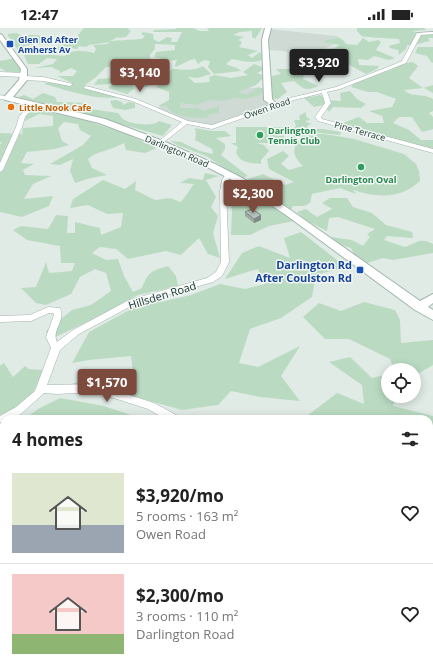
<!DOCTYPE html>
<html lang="en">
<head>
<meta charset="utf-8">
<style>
  :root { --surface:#fff; --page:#f2f2f2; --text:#222; --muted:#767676; --line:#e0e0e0; --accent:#7d4b3d }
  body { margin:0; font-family:"Open Sans",sans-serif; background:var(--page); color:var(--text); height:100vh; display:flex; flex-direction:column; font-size:15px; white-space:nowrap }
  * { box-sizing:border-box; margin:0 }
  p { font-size:13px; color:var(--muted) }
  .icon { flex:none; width:22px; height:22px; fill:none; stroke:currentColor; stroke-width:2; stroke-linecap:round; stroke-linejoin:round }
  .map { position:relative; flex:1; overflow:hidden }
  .drawer { position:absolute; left:0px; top:387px; width:433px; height:256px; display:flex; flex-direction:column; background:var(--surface); border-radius:12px 12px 0 0; box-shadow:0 2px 10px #0003 }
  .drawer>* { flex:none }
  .tools { position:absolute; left:381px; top:335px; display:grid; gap:8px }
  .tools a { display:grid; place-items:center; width:40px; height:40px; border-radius:50%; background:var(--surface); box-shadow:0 2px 10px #0003; font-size:20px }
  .price { position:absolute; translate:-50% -34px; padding:0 9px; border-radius:4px; background:var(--accent); color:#fff; font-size:13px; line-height:26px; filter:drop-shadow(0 1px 2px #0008) }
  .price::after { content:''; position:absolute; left:50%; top:24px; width:12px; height:9px; margin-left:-6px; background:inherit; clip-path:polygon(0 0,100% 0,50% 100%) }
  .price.selected { background:#222; color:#fff }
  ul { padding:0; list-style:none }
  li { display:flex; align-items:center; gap:12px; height:100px; padding:0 12px }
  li+li { border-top:1px solid var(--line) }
  li span { display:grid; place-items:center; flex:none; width:112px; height:80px; border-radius:0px; color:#555 }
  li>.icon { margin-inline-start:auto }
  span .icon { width:48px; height:48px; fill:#fffc; stroke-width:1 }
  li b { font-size:17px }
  h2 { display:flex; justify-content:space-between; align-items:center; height:48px; padding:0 12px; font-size:17px }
  .status { display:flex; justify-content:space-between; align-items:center; height:28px; padding:0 20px; background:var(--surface); direction:ltr }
  .status svg { height:11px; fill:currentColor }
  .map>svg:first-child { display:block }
  .built { fill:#cfdad5 }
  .green { fill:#badbc2 }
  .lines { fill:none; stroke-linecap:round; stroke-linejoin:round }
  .street-casing { stroke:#a3b2ad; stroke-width:1 }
  .secondary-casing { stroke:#a0b6ad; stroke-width:2 }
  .street { fill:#fff; fill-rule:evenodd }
  .secondary { fill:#fff; fill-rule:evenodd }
  .wall { fill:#9da9a4 }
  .shaded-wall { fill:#7f8a86 }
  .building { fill:#b6c5bf; stroke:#7f8a86 }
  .transit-dot { fill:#1a4fb4; stroke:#f1f7f4; stroke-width:1.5 }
  .food-dot { fill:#e8710a; stroke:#f1f7f4; stroke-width:1.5 }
  .leisure-dot { fill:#2e9e5b; stroke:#f1f7f4; stroke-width:1.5 }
  .labels { text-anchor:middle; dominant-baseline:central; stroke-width:3; stroke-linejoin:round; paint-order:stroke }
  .far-transit-label { font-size:9px; font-weight:bold; fill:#164399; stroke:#f1f7f4; text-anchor:start }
  .far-food-label { font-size:9px; font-weight:bold; fill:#c56008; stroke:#f1f7f4; text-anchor:start }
  .far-street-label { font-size:9px; fill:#223a33; stroke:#f1f7f4 }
  .far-leisure-label { font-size:9px; font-weight:bold; fill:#27864d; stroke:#f1f7f4; text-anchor:start }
  .transit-label { font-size:11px; font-weight:bold; fill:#164399; stroke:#f1f7f4; text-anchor:end }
  .street-label { font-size:11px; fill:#223a33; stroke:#f1f7f4 }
</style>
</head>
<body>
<div class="status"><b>12:47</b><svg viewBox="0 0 49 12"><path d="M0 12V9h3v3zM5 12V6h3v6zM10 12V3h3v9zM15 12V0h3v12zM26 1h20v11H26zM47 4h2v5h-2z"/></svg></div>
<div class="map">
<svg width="433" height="643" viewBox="0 0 433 643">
  <rect width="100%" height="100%" fill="#e0ebe6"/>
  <path class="built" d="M270 1 337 8 339 10 333 17 300 30 284 23 267 22 266 12Z
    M192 59 265 60 273 77 211 99 190 94 156 81Z"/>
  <path class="green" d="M84 0H127L131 3 126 9 119 10 118 9 110 13 142 11 145 8 141 6 143 4 153 6 154 12 159 14 167 9 172 10 171 14H177L182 4H153L154 2 176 1V0H194C198 4 203 3 209 3L207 0H262L255 11 252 9V3L240 4 233 7 244 9 238 12 242 14 239 19 258 23 248 27 252 30 260 24 265 30C255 37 243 33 232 31L226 36C231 39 238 39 241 43L214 46 208 39 210 33 204 32 198 36 195 31C186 32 183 37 175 39V37L177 32 167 33 162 37 159 36 162 31 154 29 156 24 175 22V17L155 16V21L150 27V32H157L149 34 151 38 148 44 161 49 147 59 132 57 134 61 127 66 108 60 112 56 94 57 98 51 110 50 122 45 119 42 117 38 106 39 96 49 85 57 87 61 119 69C97 73 66 62 44 56L50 53 68 58 72 55 57 48H73L77 43 71 40 60 45V43L51 39 34 40 53 36 57 31 47 30 39 36H28L24 27C38 27 51 26 65 28 71 21 85 23 94 25L96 21 93 17 107 16 110 14 89 17 86 19 79 18 77 21 72 20C67 24 61 24 56 21L62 16 77 12 78 7Z
    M357 0H424L426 2 411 3 423 5 424 7H433V10H428L430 13 414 17H407L406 21 399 27 398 22 390 20 389 18 400 15 399 11C395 11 365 9 362 8 360 7 359 5 357 3Z
    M17 5 22 8 24 12 28 9 26 7H37L49 11 48 17 37 16 24 18 27 21 18 22 7 6Z
    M340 10 344 13 346 16 357 17 363 10 369 14 378 12 381 14 376 22 395 30 389 32 374 28 368 32 358 31 359 37 379 38 377 41 366 46 346 35C332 44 321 46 305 42L303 51 319 58C305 63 305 62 294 53L281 55 287 64 278 71 269 70V57L272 48 281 46 276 41H290L297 37 305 36 311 39 337 32 336 27 339 24C324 24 304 35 290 32 299 29 309 25 318 21 325 19 333 23 339 17L323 14 326 12Z
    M418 19H433V35L431 34 427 28 415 25Z
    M15 30 16 36 27 41 24 44H7L0 40V33Z
    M413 34 418 38 409 50 423 60 433 57V65L424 60 404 62C412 70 424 65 433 71V83L429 85 433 89V101L422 104 412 89H399L393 95 409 102 421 112H433V124L367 105 343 95 359 89 367 95H384L382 88 369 83 392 79 396 71 377 64H368L351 59 355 54 391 42 400 36Z
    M254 36 262 39 263 42 257 45 265 48 256 57 238 64C247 68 251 65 258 59L266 62 260 67 246 71 233 70 223 73 209 72 197 77 180 75V80H198L204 83 219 78V85L210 86 206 90C193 90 174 90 166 78H158L169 72V64L156 59 166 50V47L172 41C184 41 192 44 203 38L211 46 198 50 188 49 195 55 210 54 209 49 215 47 231 50 248 47 243 44Z
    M350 63 357 71 366 76 361 80 333 79 329 84 324 77 314 79 304 70 321 67 326 72 341 73 340 65Z
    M43 65 55 69 57 74 88 75 90 81 118 85C120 87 122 91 124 92 132 96 153 99 159 93L172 97 163 108 63 80 18 69 24 67 33 71Z
    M116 72 122 74 123 77 129 74 135 75V80L125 82 113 80 110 73Z
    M36 81 88 93 126 106 157 120 145 125 126 122 124 115C112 122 97 123 88 131L92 140 107 147 91 150 75 155 70 143 73 131 60 137 50 136 83 117 91 108 80 102 78 96 64 94 58 100 62 113 69 117 55 121 27 124 21 135 34 136 23 142 25 147 51 148 33 156 24 171 53 168 49 178 22 189 0 184V117L2 114H0V105L22 106 23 100 53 98V88L39 86 25 93 26 87Z
    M306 84V88L310 92 305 93 311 96 307 98 309 101H323L341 104 340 107 312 104 305 108 314 106H325L354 111 404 126 416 136 419 143 420 153C401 171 376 170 353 162L356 166 340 160 312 166 310 175 304 178H293L289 185 294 193 269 198 250 207H231L232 183 230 163 242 158 248 151 263 146 285 157 294 154 269 141 267 131 283 123 289 128 281 136 289 142 303 138C292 127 291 120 302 109H296L293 112V108L290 104 296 98 294 92H300L299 88Z
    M236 99H283L285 115H256L264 117 269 123 261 132V136C251 135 239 135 236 124L238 119 231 115H236Z
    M195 100 212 103H225L231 108 216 110 225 116V121L221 127 248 148 241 150 206 128 177 117 171 113 181 114 200 123 213 126 212 121 195 112 196 106Z
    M205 145 219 148 206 152 216 169 211 179 218 188 213 205 220 230 208 226 199 210 181 227 166 223 128 231 116 221 100 219 92 225 106 232 118 231 124 248 133 264 142 260C148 244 151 243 168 238L176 248 178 258 138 267 104 286 49 312 46 303 72 282 91 277 111 263 106 245 95 241 80 249 71 266 46 277 36 275 21 260 36 259 46 234 49 245 72 243 75 235H61L60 218 27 212 13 202 21 198 48 201 56 187 68 188 67 205H75V194L100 200 101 207 121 199 123 185 107 186 88 177 70 180 73 171 103 152 125 161 136 153 135 162 155 172 170 170 181 174 194 156 180 155 189 150 203 152Z
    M330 170H347L353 179 372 185 386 197 412 204 413 210 387 208 384 212 405 219C418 215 419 209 433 216V225L393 232 383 230 367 235 354 226 351 220 338 216 331 209 352 212 363 218 370 209 367 206 375 201 338 189 329 190 327 203 307 193 297 184 306 181 317 189 332 181 322 175Z
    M301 204 346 239 316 247 312 269 281 290 250 301 239 335 258 339 300 318 281 348 300 373 260 369 231 363 218 377 182 382 136 369 102 366 64 358 91 351 134 350 131 328 89 332 72 335 89 304 133 280 191 267 220 256 245 261 265 256 258 241 225 251 242 225 259 218 290 230 284 210Z
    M364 274 395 282 400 292 401 315 433 312V337L414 348V342H394L390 331 349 311H325L303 289 319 275 341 283Z
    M350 329 372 350 388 346V368H396L393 378 433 388V455L429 456V391H303L337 365 364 376 362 357 329 334Z
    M4 335 13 349 25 338 29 341 43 342 29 374 0 387V338Z
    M60 370 104 378 131 387 125 391H24L38 381Z
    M4 405V639H429V522L433 524V643H0V407Z"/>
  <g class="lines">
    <defs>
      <path id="street" d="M433 4V6L421 7 406 35 340 61 327 64 331 75 321 89 322 91 433 121V125L318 93 315 89 325 75 322 65 294 72 212 101 187 96 160 117 157 115 158 114 182 94 132 73 83 60 86 58 136 71 188 93 212 97 290 70 336 59 393 37 402 33 417 5Z
        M0 44 24 45 27 47 25 48 43 49 73 56 70 58 43 53 24 52 21 50 23 49 0 48Z
        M0 67 11 70 8 72 0 71Z
        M31 75 36 76 25 89 22 99 3 142 0 144V135L16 99 19 89Z
        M228 145 231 147 228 152 226 163 229 234 222 248 213 254 135 276 79 306 60 322 47 357 95 356 154 375 178 388 179 391H165L148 381 95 364 57 366 44 365 22 385 13 391H4V395L0 394V388L16 379 35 363 51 320 46 309 54 287 53 285H49L31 293 0 294V288L30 287 48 279 60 280C66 293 51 302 57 314L73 302 129 272 207 250 216 244 221 234 220 163 222 152 226 146Z
        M0 475 4 476V486L0 485Z
        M429 547 433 549V562L429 560Z
        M186 639H200L201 643H187Z"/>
      <path id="secondary" d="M265 0H271L268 12 272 71 278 77 274 79 264 72 262 12Z
        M0 6 2 7 27 41V52L13 69 105 91 163 113 215 136 244 151 292 183 420 273 433 266V275L428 279 433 282V292L415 282 286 187 238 155 209 140 157 117 99 95 5 72V68L19 52 21 41 0 12Z"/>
    </defs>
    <use href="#street" class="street-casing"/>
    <use href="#secondary" class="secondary-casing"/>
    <use href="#street" class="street"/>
    <use href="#secondary" class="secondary"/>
  </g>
  <path class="wall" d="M245 184 261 187V192L254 195 245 188Z"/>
  <path class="shaded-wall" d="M261 187V192L254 195V191Z"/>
  <path class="building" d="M252 181 261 187 254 191 245 184Z"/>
  <g class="transit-dot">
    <rect x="6" y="12" width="8" height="8" rx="2"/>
    <rect x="356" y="238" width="8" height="8" rx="2"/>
  </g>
  <circle class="food-dot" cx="11" cy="79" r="4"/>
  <g class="leisure-dot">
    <circle cx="260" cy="107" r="4"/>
    <circle cx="361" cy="139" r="4"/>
  </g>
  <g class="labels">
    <g class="far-transit-label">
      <text x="18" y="11">Glen Rd After<tspan x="18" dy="10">Amherst Av</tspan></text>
    </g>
    <g class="far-food-label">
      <text x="19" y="79">Little Nook Cafe</text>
    </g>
    <g class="far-street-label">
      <text transform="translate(267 80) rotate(-19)">Owen Road</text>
      <text transform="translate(360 103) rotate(15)">Pine Terrace</text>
      <text transform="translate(177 123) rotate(23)">Darlington Road</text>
    </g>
    <g class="far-leisure-label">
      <text x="268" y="102">Darlington<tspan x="268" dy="10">Tennis Club</tspan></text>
      <text x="361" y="151" text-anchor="middle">Darlington Oval</text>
    </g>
    <g class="transit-label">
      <text x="352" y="236">Darlington Rd<tspan x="352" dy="13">After Coulston Rd</tspan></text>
    </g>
    <g class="street-label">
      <text transform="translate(162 267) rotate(-17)">Hillsden Road</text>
    </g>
  </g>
</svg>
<div class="tools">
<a><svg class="icon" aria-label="locate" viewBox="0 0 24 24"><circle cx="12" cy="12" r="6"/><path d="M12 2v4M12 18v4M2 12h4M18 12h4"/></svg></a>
</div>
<b class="price selected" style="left:319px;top:55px">$3,920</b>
<b class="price" style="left:140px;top:65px">$3,140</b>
<b class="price" style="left:253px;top:186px">$2,300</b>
<b class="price" style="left:107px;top:375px">$1,570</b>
<section class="drawer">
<h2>4 homes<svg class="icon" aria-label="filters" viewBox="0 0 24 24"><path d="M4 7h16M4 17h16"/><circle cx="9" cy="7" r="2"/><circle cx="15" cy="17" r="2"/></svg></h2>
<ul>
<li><span style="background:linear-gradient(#dfe7d0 65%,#9aa5b1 0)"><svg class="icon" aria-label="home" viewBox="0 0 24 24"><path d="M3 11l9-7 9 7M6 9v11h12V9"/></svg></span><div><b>$3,920/mo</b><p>5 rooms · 163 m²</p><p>Owen Road</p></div><svg class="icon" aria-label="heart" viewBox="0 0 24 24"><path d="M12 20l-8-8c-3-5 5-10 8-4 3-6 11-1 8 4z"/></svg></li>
<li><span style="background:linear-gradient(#f6c9c9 75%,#8fb573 0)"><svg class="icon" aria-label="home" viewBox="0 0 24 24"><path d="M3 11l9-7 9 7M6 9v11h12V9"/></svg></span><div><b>$2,300/mo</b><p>3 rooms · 110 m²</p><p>Darlington Road</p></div><svg class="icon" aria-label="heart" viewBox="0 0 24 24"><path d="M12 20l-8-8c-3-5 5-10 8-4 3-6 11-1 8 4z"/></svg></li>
</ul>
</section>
</div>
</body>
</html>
